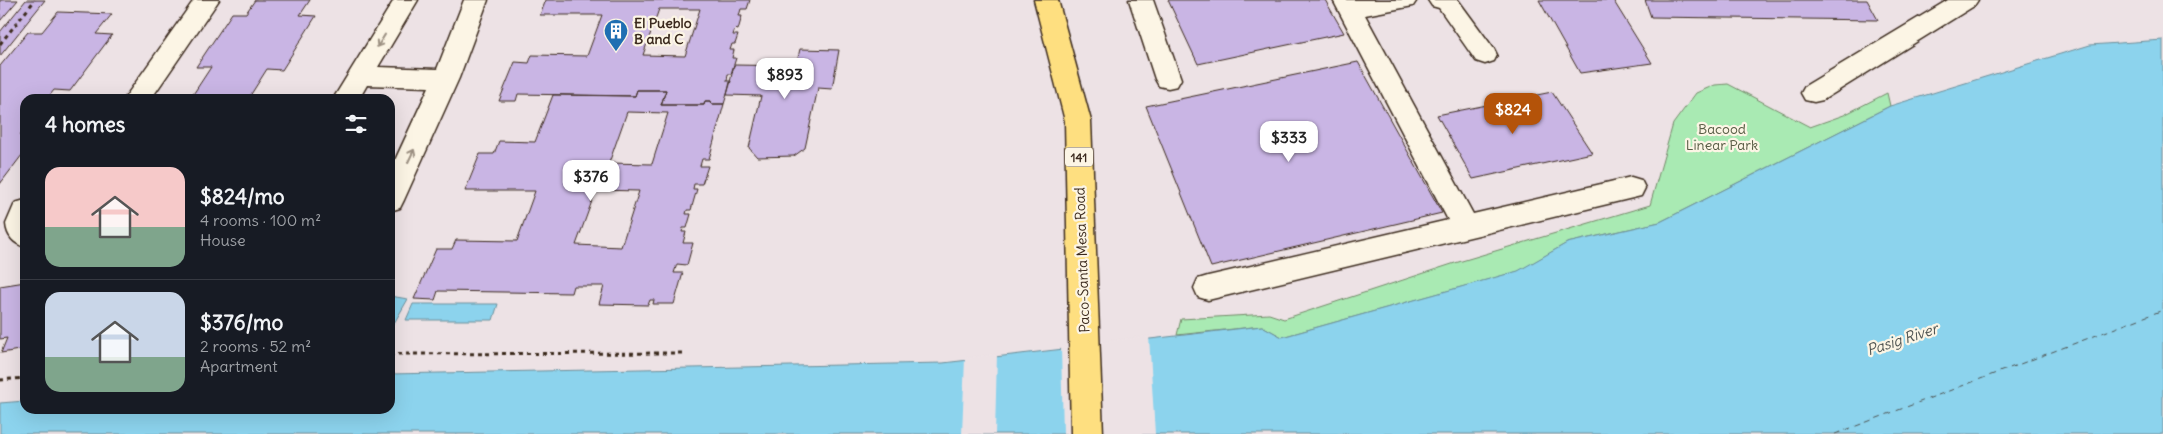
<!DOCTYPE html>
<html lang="en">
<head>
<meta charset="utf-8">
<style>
  :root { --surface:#171b24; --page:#20242c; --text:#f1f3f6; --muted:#9ea1a6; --line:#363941; --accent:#b45309 }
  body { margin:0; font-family:Delius,sans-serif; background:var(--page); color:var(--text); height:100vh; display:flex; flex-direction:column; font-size:19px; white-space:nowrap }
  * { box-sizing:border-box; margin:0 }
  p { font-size:16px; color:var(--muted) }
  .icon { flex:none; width:28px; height:28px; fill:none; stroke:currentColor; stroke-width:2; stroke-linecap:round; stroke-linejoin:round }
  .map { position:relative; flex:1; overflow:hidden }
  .drawer { position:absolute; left:20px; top:94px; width:375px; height:320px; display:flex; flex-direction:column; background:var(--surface); border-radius:15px; box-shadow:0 5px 20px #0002 }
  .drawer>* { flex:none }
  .price { position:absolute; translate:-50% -42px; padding:0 11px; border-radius:10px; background:#fff; color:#222; font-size:16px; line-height:32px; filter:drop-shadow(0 1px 2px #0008) }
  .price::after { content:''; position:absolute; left:50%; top:30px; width:15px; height:11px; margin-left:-8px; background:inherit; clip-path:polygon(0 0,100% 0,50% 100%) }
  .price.active { background:var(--accent); color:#fff }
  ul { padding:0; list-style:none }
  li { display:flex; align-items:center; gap:15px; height:125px; padding:0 25px }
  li+li { border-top:1px solid var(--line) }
  li span { display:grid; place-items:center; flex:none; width:140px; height:100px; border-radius:15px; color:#555 }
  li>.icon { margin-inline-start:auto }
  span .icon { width:60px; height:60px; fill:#fffc; stroke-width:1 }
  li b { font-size:21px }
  h2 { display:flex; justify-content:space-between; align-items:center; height:60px; padding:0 25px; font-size:21px }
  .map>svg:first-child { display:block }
  .green { fill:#a9eab3; stroke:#728a68 }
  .water { fill:#8cd3ed; stroke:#6c8f9a }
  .pier { fill:#ede2e5 }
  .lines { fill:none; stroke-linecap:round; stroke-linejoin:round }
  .ferry { stroke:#4f5452; stroke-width:1; stroke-dasharray:6 5; stroke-linecap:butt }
  .building { fill:#c9b5e4; stroke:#3b2a1e; fill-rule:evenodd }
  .minor-casing { stroke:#3b2a1e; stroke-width:3 }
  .major-casing { stroke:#3b2a1e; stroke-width:3 }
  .path { stroke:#3b2a1e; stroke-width:3; stroke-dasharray:4 4; stroke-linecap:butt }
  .minor { fill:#fcf5e5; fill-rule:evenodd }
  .major { fill:#fedf80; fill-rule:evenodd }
  .oneway { stroke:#9c9082 }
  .labels { text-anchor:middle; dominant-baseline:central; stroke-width:4.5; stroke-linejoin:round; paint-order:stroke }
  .shield { fill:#fcf5e5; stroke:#75675a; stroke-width:1 }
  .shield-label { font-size:12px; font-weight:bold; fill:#3b2a1e }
  .poi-label { font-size:14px; font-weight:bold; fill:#3b2a1e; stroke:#fcf5e5; text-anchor:start }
  .park-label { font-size:14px; fill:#565a43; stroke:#fcf5e5 }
  .street-label { font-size:14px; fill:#3b2a1e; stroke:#fcf5e5 }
  .water-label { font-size:15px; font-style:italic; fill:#4f5452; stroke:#fcf5e5 }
</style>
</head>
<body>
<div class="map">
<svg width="2163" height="434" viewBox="0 0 2163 434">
  <rect width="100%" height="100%" fill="#ede2e5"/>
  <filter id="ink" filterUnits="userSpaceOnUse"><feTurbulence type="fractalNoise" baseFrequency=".02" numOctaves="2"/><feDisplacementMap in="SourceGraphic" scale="10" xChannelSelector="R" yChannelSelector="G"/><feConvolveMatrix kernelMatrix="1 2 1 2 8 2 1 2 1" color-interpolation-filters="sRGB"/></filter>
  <g filter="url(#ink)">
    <path class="green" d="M1728 84 1810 127 1844 115 1887 93 1890 106 1660 222 1567 243 1519 271 1282 337 1262 326 1177 335 1181 319 1269 314 1284 319 1455 263 1650 205 1673 124 1696 93 1715 85Z"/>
    <path class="water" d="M2163 40V434H0V403L25 401V409H390V374L943 363 1262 326 1282 337 1518 271 1567 243 1660 222 1890 106 2090 45Z
      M390 296 408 299 393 325H390Z
      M413 304H498L493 320H406Z"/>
    <path class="pier" d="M1149 336 1155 434H1063L1061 347Z
      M997 354 995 434H962L965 358Z"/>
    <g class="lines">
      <path class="ferry" d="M1835 434 2163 310"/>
    </g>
    <path class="building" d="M0 0H18L0 21Z
      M26 0H45L0 56V32Z
      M255 0H310L300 15 316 16 282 70 267 69 248 99H190L211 67H196L232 13H246Z
      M546 0H750L747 9H741L739 16H742L738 30 735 29 733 35H738L735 44H732L730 50H734L732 58H736L731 74H728L727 81H731L724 104H711L710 101H705L704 105H661L666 90H637L635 96 518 94 516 101H499L515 62 529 63 532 55 587 56 602 15H540ZM659 9H700L685 56 643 55Z
      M1168 0H1325L1344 33 1198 64Z
      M1539 0H1613L1652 63 1580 73Z
      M1645 0H1867L1878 20 1651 17Z
      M58 12 112 14 96 34 112 35 70 91 54 90 47 99H25V128L20 136H25V151L0 184V66L28 32H42Z
      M800 49 839 50 832 89 818 88 805 148 794 156 757 157 749 148 761 96 727 95 734 65 796 66Z
      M1358 62 1442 213 1211 267 1146 106Z
      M637 90H666L661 105H704L705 101H710L711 104H724L709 159H702L700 166H708L702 184H694L693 189H697L691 210H687L686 214H691L687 228H683L682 232H686L683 243H693L687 265 677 264 674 273H683L674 304H653L654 300H650L648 305 599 304 604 286H573L571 293 438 291 435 300 414 299 436 249H452L456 240 517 241 535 191H465L480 154H494L499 141 535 142 553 95 635 96ZM627 112 668 113 652 164 609 163ZM596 190 639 191 621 247 576 245Z
      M1552 92 1592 153 1473 179 1437 115Z
      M25 282V349L1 353 7 338 0 339V286Z"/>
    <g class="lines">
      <defs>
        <path id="minor" d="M194 0H219L151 99H124Z
          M394 0H418L378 67 437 69 464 0H488L459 78 404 200 400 208 390 211V171L429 87 367 85 359 99H333Z
          M1129 0H1153L1181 79 1177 86 1168 88 1159 86 1155 79Z
          M1333 0H1417L1413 6 1365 15 1473 214 1631 177 1641 180 1645 188 1641 196 1208 300 1198 297 1194 288 1198 279 1208 276 1448 220Z
          M1428 0H1458L1494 49 1497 55 1494 61 1485 64 1476 61 1439 8 1432 6Z
          M1948 0H1978L1974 6 1823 100 1814 102 1805 100 1801 93 1805 86Z
          M25 200V247C14 244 7 236 6 224L15 203Z"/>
        <path id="major" d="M1034 0H1058L1091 121 1103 434H1071L1065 121Z"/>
      </defs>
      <use href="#minor" class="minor-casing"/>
      <use href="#major" class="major-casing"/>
      <path class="path" d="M0 44 35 0
        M390 354 684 353
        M0 380 25 378"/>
      <use href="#minor" class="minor"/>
      <use href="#major" class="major"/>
    </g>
    <defs><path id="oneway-shaft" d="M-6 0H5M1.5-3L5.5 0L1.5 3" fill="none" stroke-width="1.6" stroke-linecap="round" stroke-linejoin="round" transform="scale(1.25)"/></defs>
    <g class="oneway">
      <use href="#oneway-shaft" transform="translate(381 41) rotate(122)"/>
      <use href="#oneway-shaft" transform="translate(411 156) rotate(-65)"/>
    </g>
  </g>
  <defs>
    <symbol id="building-pin" viewBox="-11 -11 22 30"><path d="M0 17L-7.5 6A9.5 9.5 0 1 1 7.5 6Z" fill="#1f6fb2" stroke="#fcf5e5"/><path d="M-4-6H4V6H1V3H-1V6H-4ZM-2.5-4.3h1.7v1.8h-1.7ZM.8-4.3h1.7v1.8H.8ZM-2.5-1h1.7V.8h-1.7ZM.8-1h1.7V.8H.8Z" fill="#fff"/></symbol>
  </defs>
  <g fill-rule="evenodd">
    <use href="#building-pin" x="602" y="17" width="28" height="38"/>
  </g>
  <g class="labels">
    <rect class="shield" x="1065" y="147.5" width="28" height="19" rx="4"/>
    <g class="shield-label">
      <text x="1079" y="157">141</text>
    </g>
    <g class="poi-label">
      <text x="634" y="23">El Pueblo<tspan x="634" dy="16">B and C</tspan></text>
    </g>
    <g class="park-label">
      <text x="1722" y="129">Bacood<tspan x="1722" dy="16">Linear Park</tspan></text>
    </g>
    <g class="street-label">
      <text transform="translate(1082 260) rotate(-92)">Paco-Santa Mesa Road</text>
    </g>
    <g class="water-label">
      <text transform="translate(1902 339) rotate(-18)">Pasig River</text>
    </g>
  </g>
</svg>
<b class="price" style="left:785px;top:100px">$893</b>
<b class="price active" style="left:1513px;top:135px">$824</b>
<b class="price" style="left:1289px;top:163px">$333</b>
<b class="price" style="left:591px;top:202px">$376</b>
<section class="drawer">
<h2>4 homes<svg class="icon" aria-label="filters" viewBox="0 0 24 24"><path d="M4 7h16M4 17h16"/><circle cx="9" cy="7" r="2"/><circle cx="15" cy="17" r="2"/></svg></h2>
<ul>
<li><span style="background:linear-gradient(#f6c9c9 60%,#7fa58c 0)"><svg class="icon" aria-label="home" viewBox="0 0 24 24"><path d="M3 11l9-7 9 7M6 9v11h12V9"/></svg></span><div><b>$824/mo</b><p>4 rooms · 100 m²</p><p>House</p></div></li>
<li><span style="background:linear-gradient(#c9d6e8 65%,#7fa58c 0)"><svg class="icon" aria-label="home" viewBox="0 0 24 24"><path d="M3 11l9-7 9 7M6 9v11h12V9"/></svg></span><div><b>$376/mo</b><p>2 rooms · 52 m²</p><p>Apartment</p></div></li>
</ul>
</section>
</div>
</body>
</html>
